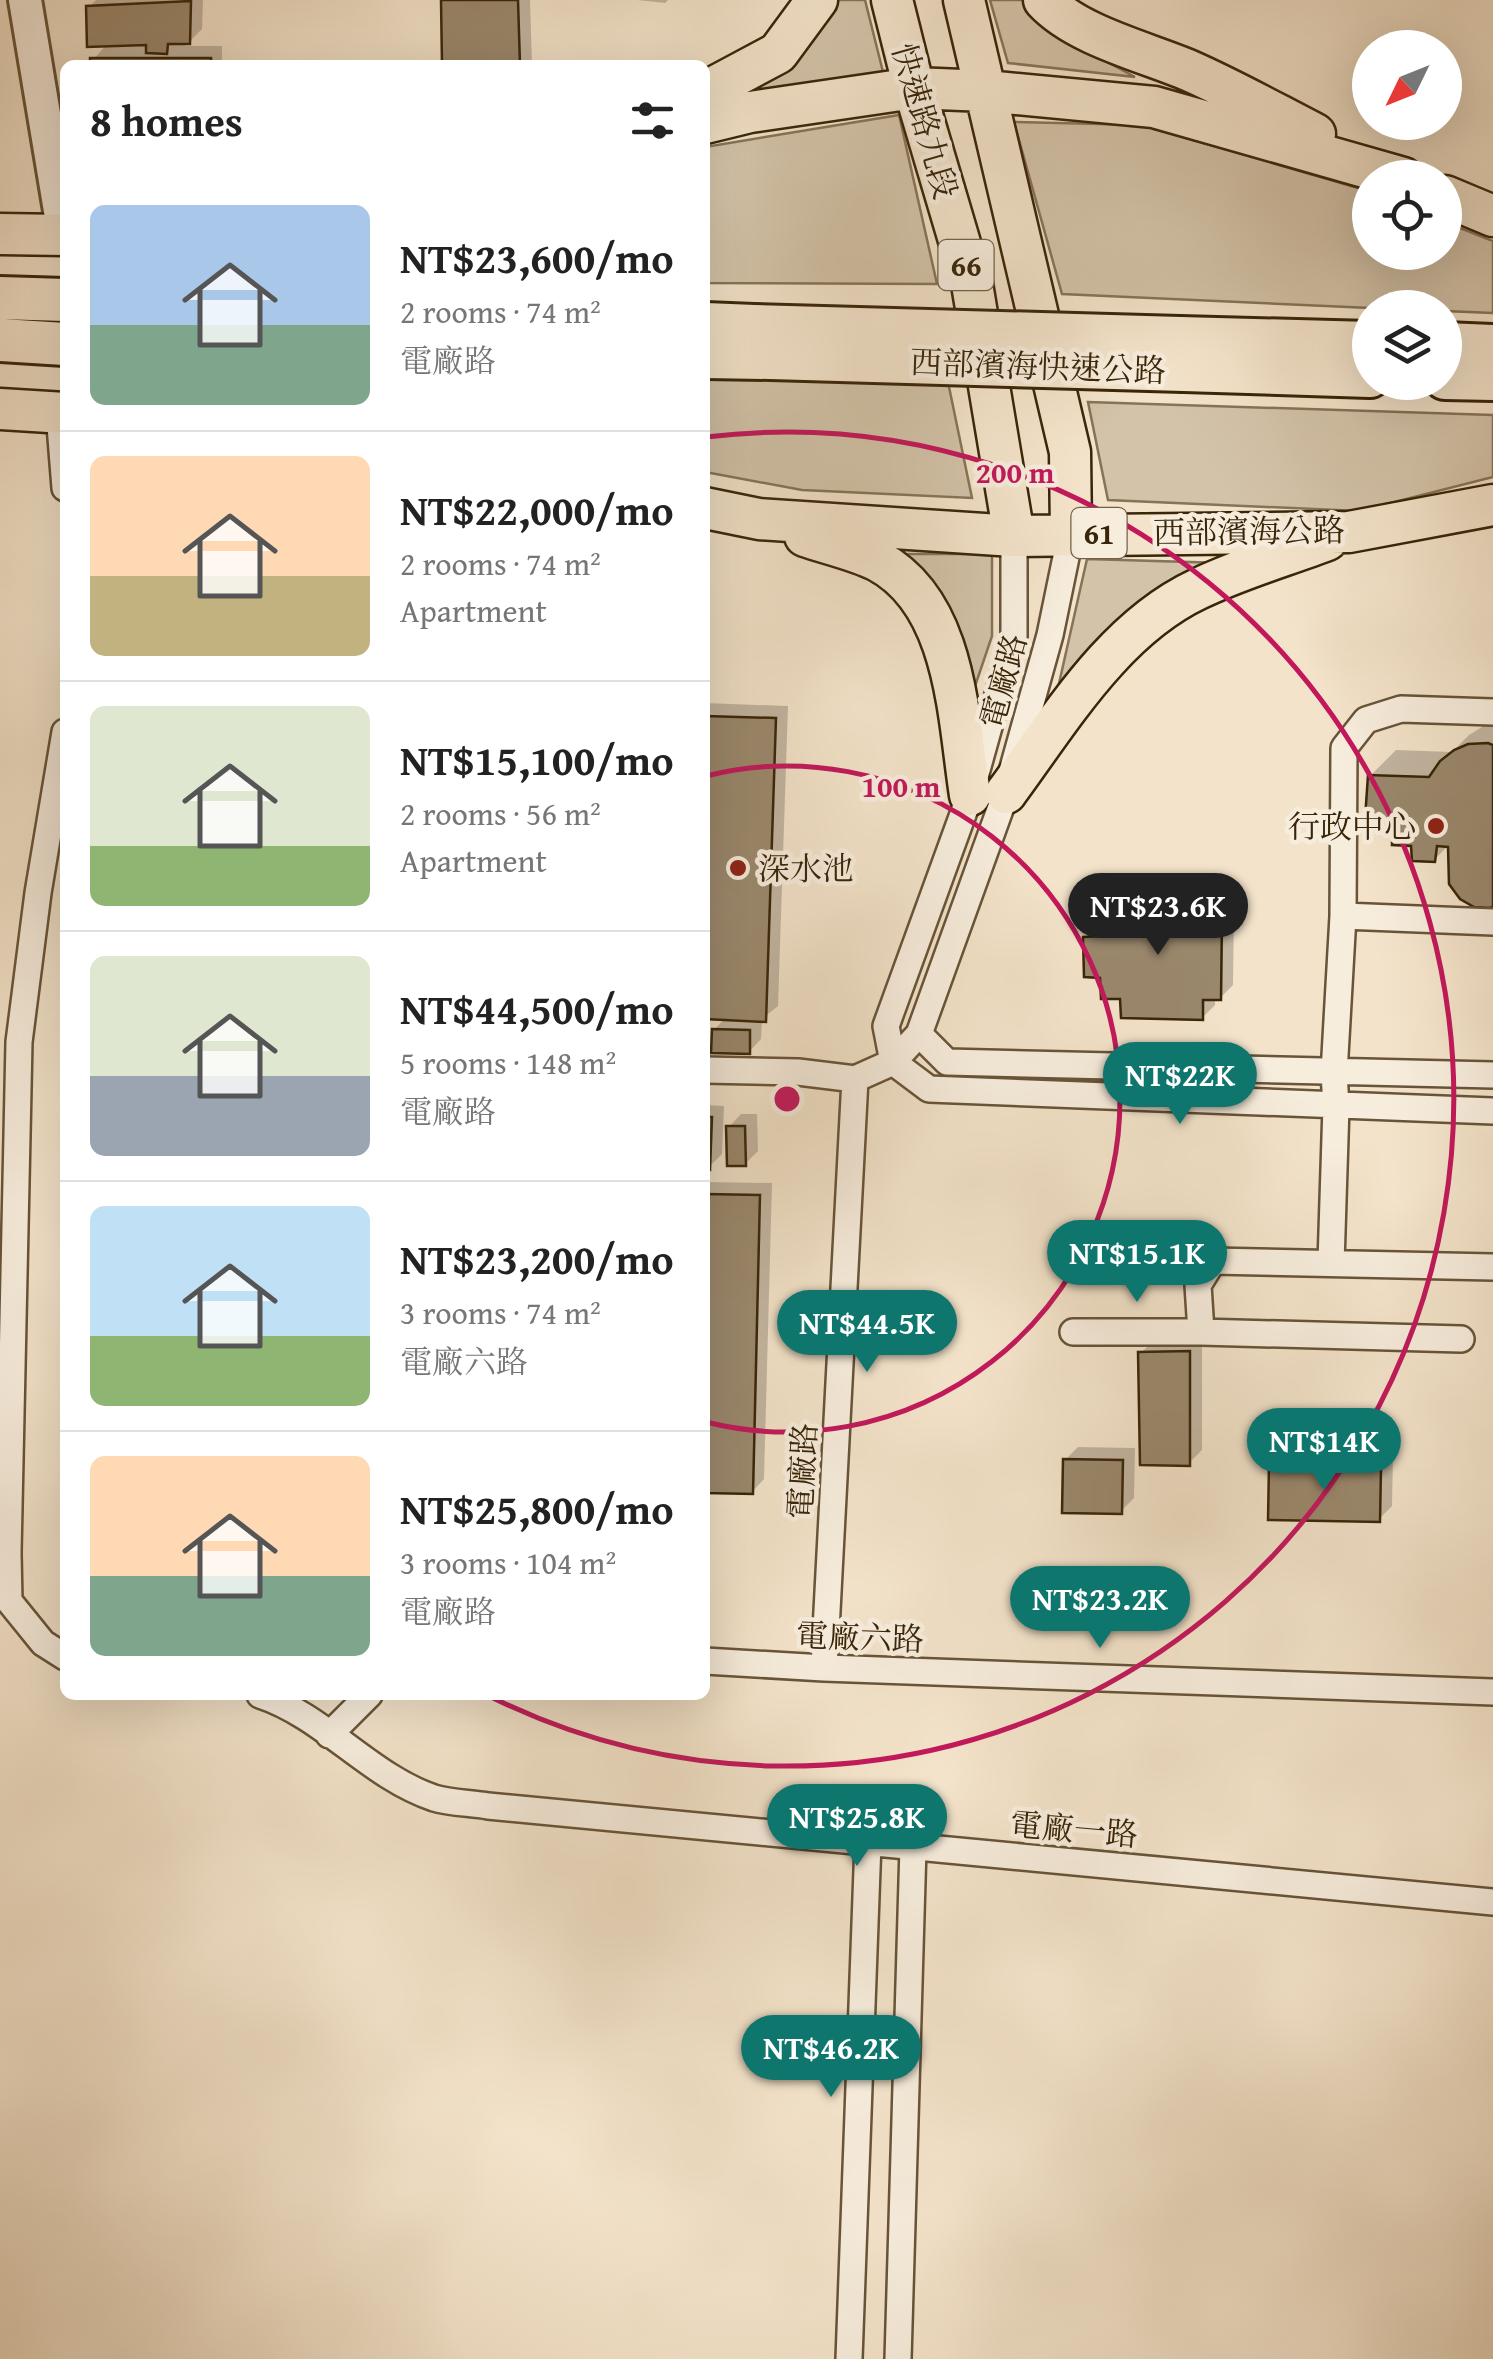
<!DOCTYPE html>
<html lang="en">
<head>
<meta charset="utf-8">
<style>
  :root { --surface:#fff; --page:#f6f6f6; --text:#222; --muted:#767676; --line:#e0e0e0; --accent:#0f766e }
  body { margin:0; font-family:"Gentium Book Plus","Noto Serif TC",serif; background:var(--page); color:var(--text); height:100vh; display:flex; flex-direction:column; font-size:38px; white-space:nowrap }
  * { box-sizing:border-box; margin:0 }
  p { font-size:32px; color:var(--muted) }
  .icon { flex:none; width:55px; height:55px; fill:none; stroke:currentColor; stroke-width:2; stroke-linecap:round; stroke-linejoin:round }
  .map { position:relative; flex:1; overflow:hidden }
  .panel { position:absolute; left:60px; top:60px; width:650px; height:1640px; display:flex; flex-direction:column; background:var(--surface); border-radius:15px; box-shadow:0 10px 40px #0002 }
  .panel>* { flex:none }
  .needle { width:65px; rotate:227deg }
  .fabs { position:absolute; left:1352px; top:30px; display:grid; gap:20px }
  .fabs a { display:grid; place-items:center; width:110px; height:110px; border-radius:50%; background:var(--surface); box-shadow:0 10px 40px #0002; font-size:50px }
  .price { position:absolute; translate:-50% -85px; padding:0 22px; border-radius:35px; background:var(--accent); color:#fff; font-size:32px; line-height:65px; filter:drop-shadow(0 2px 5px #0008) }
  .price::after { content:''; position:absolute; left:50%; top:60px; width:30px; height:22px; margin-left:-15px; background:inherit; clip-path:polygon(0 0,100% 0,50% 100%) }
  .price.on { background:#222; color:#fff }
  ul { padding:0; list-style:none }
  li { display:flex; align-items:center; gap:30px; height:250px; padding:0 30px }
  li+li { border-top:2px solid var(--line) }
  li span { display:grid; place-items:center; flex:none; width:280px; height:200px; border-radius:15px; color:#555 }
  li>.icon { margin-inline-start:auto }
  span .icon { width:120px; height:120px; fill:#fffc; stroke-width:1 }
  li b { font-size:42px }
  h2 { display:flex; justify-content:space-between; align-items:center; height:120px; padding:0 30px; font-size:42px }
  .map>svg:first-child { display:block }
  .green { fill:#d3c3a9; stroke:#867458; stroke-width:2.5 }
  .shadow { fill:#0003 }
  .building { fill:#9a886d; stroke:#392508; stroke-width:2.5 }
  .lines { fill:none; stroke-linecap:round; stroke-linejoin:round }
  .minor-casing { stroke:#685438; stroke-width:30 }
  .tertiary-casing { stroke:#685438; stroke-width:38 }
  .primary-casing { stroke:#392508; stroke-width:45 }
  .trunk-casing { stroke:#392508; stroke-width:48 }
  .minor { stroke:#f7eddd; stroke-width:25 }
  .tertiary { stroke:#f7eddd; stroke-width:32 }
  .primary { stroke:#f3e3ca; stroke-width:40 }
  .trunk { stroke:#f3e3ca; stroke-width:42 }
  .trunk-bridge-casing { stroke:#392508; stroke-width:48; stroke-linecap:butt }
  .trunk-bridge { stroke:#f3e3ca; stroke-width:42 }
  .ring { fill:none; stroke:#c2185b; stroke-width:5 }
  .poi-dot { fill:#8f2418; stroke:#f7eddd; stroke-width:4 }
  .labels { text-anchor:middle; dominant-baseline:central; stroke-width:9; stroke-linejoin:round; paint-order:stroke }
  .shield { fill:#f7eddd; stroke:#726148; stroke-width:2.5 }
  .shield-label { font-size:30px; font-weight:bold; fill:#392508 }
  .street-label { font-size:32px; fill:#392508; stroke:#f7eddd }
  .poi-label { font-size:32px; fill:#392508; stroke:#f7eddd; text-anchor:end }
  .centre { fill:#c2185b; stroke:#f7eddd; stroke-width:5 }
  .ring-label { font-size:30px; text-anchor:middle; font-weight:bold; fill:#c2185b; stroke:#f7eddd; stroke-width:9; stroke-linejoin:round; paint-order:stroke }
</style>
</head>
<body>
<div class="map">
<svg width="1493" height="2359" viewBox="0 0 1493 2359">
  <rect width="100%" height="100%" fill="#f3e3ca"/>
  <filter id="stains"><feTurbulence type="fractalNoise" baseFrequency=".002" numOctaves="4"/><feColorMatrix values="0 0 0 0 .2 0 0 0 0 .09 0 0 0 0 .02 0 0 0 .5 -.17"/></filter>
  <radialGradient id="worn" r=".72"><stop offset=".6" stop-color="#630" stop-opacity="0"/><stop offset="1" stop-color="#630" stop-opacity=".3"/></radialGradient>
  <path class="green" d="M835 0H865L883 72 738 97Z
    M990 0H1022L1076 45 1135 77 1008 63Z
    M899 115 937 284 705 283V147Z
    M1014 122 1141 125 1365 190 1370 192V252H1445V222L1493 241V313L1445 311V308H1370L1062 294Z
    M705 376 948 382 972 498 802 490 705 472Z
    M1088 402 1493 415V477L1359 511 1108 500Z
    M881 554H992V636L970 701Z
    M1087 559 1222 563 1058 688Z"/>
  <path class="shadow" d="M96 0H203L202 29 185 46H222V65H73L77 62 92 61 107 44 89 7Z
    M444 0H530L532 65H444Z
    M637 0H668L665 3Z
    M705 703 788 706 778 1006 762 1019 761 1039 749 1052 714 1030 726 1017 705 1016Z
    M1493 720V904L1451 843 1434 860 1382 818 1370 776 1396 750 1452 752 1469 735Z
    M1138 883 1216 886 1215 906H1234L1233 985 1220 998H1215V1005L1202 1018 1122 997 1102 975 1086 938 1099 925H1105V916L1118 903H1125V896Z
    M705 1105 724 1106 722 1154 709 1167H705Z
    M741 1114H757L758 1151 745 1164 729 1127Z
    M705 1182 772 1183 764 1479 752 1492 705 1490Z
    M1202 1339V1450L1189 1463 1141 1353 1154 1340Z
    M1078 1447 1135 1448 1134 1498 1121 1511 1065 1460Z
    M1285 1452 1393 1455 1392 1506 1379 1519 1272 1465Z"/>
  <path class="building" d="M441 0H518L520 65H442Z
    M191 1 190 44H168L167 54 146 53V45L87 47 86 6Z
    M90 58H211V65H90Z
    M705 716 776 718 766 1022 705 1019Z
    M1488 743 1493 745V907L1489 908 1474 907 1460 899 1449 884 1448 847 1437 846 1435 862 1412 861 1411 846 1392 845V833L1379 831 1380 820 1365 819 1368 775 1429 777 1440 761 1454 750 1468 744Z
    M1123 895 1204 898 1203 918H1222L1221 1000H1203V1020L1121 1018 1120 999H1101L1100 978 1084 977 1083 937 1102 936 1103 915H1122Z
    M712 1029 750 1030V1054L711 1053Z
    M705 1117H712L710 1170H705Z
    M726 1126H745L746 1166H727Z
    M705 1194 760 1195 753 1494 705 1493Z
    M1190 1351V1466L1140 1465 1138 1352Z
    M1063 1459 1123 1460 1122 1514 1062 1513Z
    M1269 1464 1381 1467 1380 1522 1268 1520Z"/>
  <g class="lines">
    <defs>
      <path id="minor" d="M59 413 65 488
        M1014 536V637L970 795 886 1026 893 1062 929 1089 1493 1111
        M65 732 38 893 19 1042 8 1553 9 1601 43 1643 65 1657
        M1343 916 1493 922
        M919 1034 947 1062 1493 1075
        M705 1070 798 1072 855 1079
        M855 1079 893 1062 919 1034 1006 793 1050 635 1071 533
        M1331 1263 1336 1106 1334 1073 1343 916 1344 748 1366 720 1401 709 1493 712
        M1073 1332H1201
        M1461 1339 1201 1332 1198 1285 1213 1261 1493 1267
        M705 1661 824 1668 1493 1692
        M824 1668 855 1079
        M260 1695C324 1716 369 1776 434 1798 450 1803 471 1803 488 1806L1493 1902
        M329 1735 369 1695
        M849 2359 868 1842
        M898 2359 913 1847"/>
      <path id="tertiary" d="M25 0 64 235"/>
      <path id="primary" d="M892 0 914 88 972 284 1014 536
        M964 0 1070 452 1071 533
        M1044 0C1077 36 1146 52 1190 71 1233 90 1274 113 1315 134
        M705 92 778 53 817 0
        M705 123 750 112 914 88 986 91 1154 107 1403 178
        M1445 196 1493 216
        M0 234 65 235
        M0 409 65 413
        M705 508 759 519 1014 536 1349 532 1493 505
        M805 536C828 544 856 550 878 561 957 603 958 718 970 795
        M1006 793C1060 720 1113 629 1198 589 1239 569 1285 556 1327 540"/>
      <path id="trunk" d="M0 298 65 300
        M705 324 754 326
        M1180 338 1370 343
        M0 340 65 344
        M1445 344 1493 346
        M705 357 771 358
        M1184 370 1370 376
        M1445 378 1493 379"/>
    </defs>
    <use href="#minor" class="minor-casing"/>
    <use href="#tertiary" class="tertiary-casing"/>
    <use href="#primary" class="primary-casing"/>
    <use href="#trunk" class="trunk-casing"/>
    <use href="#minor" class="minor"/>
    <use href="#tertiary" class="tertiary"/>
    <use href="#primary" class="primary"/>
    <use href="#trunk" class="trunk"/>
    <defs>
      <path id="trunk-bridge" d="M754 326 1180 338
        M771 358 1184 370"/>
    </defs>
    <use href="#trunk-bridge" class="trunk-bridge-casing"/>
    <use href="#trunk-bridge" class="trunk-bridge"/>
  </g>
  <g class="ring">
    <path d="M706 776A333 333 0 1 1 706 1422"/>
    <path d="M706 437A667 667 0 1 1 489 1696"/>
  </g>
  <g class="poi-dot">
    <circle cx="1436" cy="826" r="10"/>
    <circle cx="738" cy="868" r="10"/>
  </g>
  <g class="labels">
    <g class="shield">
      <rect x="938.5" y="240" width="55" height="50" rx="8"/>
      <rect x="1071.5" y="508" width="55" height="50" rx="8"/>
    </g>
    <g class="shield-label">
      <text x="966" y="265">66</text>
      <text x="1099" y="533">61</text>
    </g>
    <g class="street-label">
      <text transform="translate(925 121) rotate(74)">快速路九段</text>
      <text transform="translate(1038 366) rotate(2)">西部濱海快速公路</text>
      <text transform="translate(1249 531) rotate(-1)">西部濱海公路</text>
      <text transform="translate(1003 681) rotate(-75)">電廠路</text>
      <text transform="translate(802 1471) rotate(-87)">電廠路</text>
      <text transform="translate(860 1637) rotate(2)">電廠六路</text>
      <text transform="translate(1074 1829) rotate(5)">電廠一路</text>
    </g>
    <g class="poi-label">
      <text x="1416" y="826">行政中心</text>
      <text x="758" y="868" text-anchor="start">深水池</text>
    </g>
  </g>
  <circle cx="787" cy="1099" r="15" class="centre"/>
  <g class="ring-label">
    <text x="1015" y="483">200 m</text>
    <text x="901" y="797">100 m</text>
  </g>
  <rect width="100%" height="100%" filter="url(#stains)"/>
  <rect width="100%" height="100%" fill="url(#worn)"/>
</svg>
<div class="fabs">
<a><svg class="needle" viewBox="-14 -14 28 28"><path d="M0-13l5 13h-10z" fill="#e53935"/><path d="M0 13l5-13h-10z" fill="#767676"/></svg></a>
<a><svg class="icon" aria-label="locate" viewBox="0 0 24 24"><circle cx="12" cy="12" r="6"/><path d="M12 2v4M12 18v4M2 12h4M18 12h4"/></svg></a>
<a><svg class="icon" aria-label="layers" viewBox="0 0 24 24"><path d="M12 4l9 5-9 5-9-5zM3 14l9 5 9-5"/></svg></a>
</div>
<b class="price on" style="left:1158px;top:958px">NT$23.6K</b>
<b class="price" style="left:1180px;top:1127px">NT$22K</b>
<b class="price" style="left:1137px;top:1305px">NT$15.1K</b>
<b class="price" style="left:867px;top:1375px">NT$44.5K</b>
<b class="price" style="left:1324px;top:1493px">NT$14K</b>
<b class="price" style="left:1100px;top:1651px">NT$23.2K</b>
<b class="price" style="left:857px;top:1869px">NT$25.8K</b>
<b class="price" style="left:831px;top:2100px">NT$46.2K</b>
<section class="panel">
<h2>8 homes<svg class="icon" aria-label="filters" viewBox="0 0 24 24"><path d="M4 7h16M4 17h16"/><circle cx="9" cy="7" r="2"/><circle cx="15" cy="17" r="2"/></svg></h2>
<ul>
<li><span style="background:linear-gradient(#a9c7e8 60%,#7fa58c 0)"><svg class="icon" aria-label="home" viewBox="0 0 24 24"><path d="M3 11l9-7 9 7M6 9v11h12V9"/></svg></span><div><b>NT$23,600/mo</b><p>2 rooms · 74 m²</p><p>電廠路</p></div></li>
<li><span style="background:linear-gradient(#ffd9b3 60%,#c2b280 0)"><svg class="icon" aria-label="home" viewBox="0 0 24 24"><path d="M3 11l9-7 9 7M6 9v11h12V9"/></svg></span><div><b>NT$22,000/mo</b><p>2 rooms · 74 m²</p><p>Apartment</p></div></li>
<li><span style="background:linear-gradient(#dfe7d0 70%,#8fb573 0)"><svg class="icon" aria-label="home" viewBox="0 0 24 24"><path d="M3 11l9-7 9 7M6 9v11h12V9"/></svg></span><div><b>NT$15,100/mo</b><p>2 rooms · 56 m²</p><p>Apartment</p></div></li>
<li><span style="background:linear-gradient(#dfe7d0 60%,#9aa5b1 0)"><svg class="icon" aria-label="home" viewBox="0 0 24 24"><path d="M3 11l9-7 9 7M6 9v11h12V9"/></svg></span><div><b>NT$44,500/mo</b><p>5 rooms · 148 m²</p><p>電廠路</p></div></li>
<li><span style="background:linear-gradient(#bfe0f5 65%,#8fb573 0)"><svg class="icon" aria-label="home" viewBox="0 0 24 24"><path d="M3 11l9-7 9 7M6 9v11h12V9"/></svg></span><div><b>NT$23,200/mo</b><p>3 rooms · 74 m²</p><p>電廠六路</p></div></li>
<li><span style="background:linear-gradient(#ffd9b3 60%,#7fa58c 0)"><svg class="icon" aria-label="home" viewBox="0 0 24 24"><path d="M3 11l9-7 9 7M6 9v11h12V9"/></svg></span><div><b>NT$25,800/mo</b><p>3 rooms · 104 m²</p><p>電廠路</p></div></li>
</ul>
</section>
</div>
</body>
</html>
